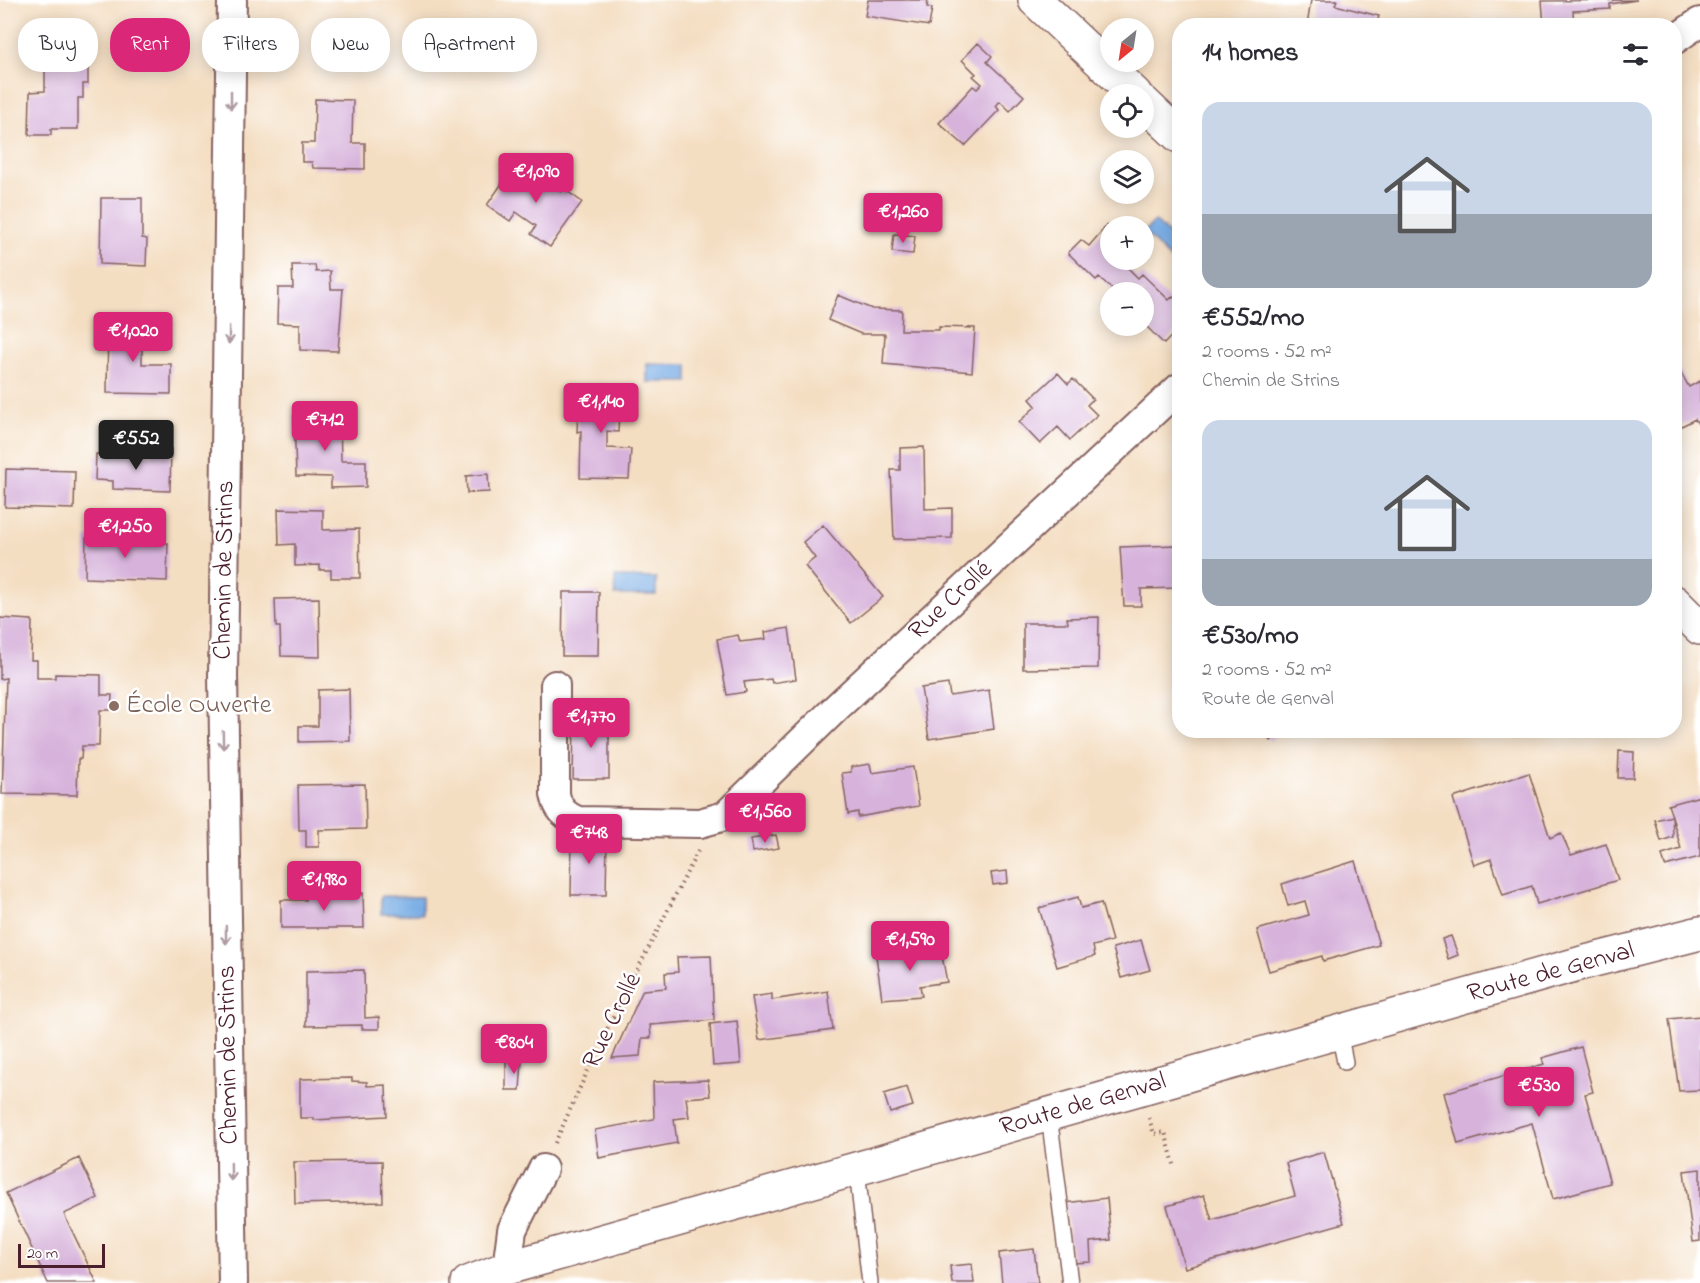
<!DOCTYPE html>
<html lang="en">
<head>
<meta charset="utf-8">
<style>
  :root { --surface:#fff; --page:#f7f7f7; --text:#2b2b33; --muted:#7c7c81; --accent:#db2777 }
  body { margin:0; font-family:"Indie Flower",sans-serif; background:var(--page); color:var(--text); height:100vh; display:flex; flex-direction:column; font-size:22px; white-space:nowrap }
  * { box-sizing:border-box; margin:0 }
  p { font-size:20px; color:var(--muted) }
  .icon { flex:none; width:33px; height:33px; fill:none; stroke:currentColor; stroke-width:2; stroke-linecap:round; stroke-linejoin:round }
  .map { position:relative; flex:1; overflow:hidden }
  .panel { position:absolute; left:1172px; top:18px; width:510px; height:720px; display:flex; flex-direction:column; background:var(--surface); border-radius:24px; box-shadow:0 3px 15px #0003 }
  .panel>* { flex:none }
  .banner { position:absolute; left:18px; top:18px; width:570px; height:54px; display:flex; gap:12px }
  .needle { width:39px; rotate:210deg }
  .tools { position:absolute; left:1100px; top:18px; display:grid; gap:12px }
  .tools a { display:grid; place-items:center; width:54px; height:54px; border-radius:50%; background:var(--surface); box-shadow:0 3px 15px #0003; font-size:30px }
  .scale { position:absolute; left:18px; bottom:15px; width:87px; box-sizing:border-box; padding-left:6px; border:3px solid #4a1f2b; border-top:0; font-size:16px; line-height:21px; white-space:nowrap; color:#4a1f2b; -webkit-text-stroke:4px #fff; paint-order:stroke }
  .price { position:absolute; translate:-50% -51px; padding:0 14px; border-radius:6px; background:var(--accent); color:#fff; font-size:20px; line-height:39px; filter:drop-shadow(0 2px 3px #0008) }
  .price::after { content:''; position:absolute; left:50%; top:36px; width:18px; height:14px; margin-left:-9px; background:inherit; clip-path:polygon(0 0,100% 0,50% 100%) }
  .price.selected { background:#222; color:#fff }
  ul { padding:0; list-style:none }
  li { display:grid; align-content:center; gap:12px; height:318px; padding:0 30px }
  li span { display:grid; place-items:center; height:186px; border-radius:18px; color:#555 }
  li>.icon { margin-inline-start:auto }
  span .icon { width:108px; height:108px; fill:#fffc; stroke-width:1 }
  li b { font-size:26px }
  h2 { display:flex; justify-content:space-between; align-items:center; height:72px; padding:0 30px; font-size:26px }
  .pill { padding:0 21px; border-radius:24px; background:var(--surface); box-shadow:0 3px 15px #0003; font-size:21px; line-height:54px }
  .pill.selected { background:var(--accent); color:#fff }
  .map>svg:first-child { display:block }
  .water { fill:#76abe4; stroke:#606588; stroke-width:1.5 }
  .building { fill:#d7b3db }
  .lines { fill:none; stroke-linecap:round; stroke-linejoin:round }
  .lane-casing { stroke:#866260; stroke-width:18 }
  .street-casing { stroke:#866260; stroke-width:32 }
  .secondary-casing { stroke:#866260; stroke-width:36 }
  .path { stroke:#866260; stroke-width:4; stroke-dasharray:1.5 4.5; stroke-linecap:butt }
  .lane { stroke:#fff; stroke-width:15 }
  .street { stroke:#fff; stroke-width:28 }
  .secondary { stroke:#fff; stroke-width:33 }
  .oneway { stroke:#ae9aa0 }
  .education-dot { fill:#8d6e63; stroke:#fff; stroke-width:2 }
  .labels { text-anchor:middle; dominant-baseline:central; stroke-width:5; stroke-linejoin:round; paint-order:stroke }
  .street-label { font-size:26px; fill:#4a1f2b; stroke:#fff }
  .education-label { font-size:26px; fill:#785e54; stroke:#fff; text-anchor:start }
</style>
</head>
<body>
<div class="map">
<svg width="1700" height="1283" viewBox="0 0 1700 1283">
  <rect width="100%" height="100%" fill="#fff"/>
  <filter id="ink" filterUnits="userSpaceOnUse"><feTurbulence type="fractalNoise" baseFrequency=".0167" numOctaves="2"/><feDisplacementMap in="SourceGraphic" scale="12" xChannelSelector="R" yChannelSelector="G"/><feConvolveMatrix kernelMatrix="1 2 1 2 8 2 1 2 1" color-interpolation-filters="sRGB"/></filter>
  <filter id="wash" filterUnits="userSpaceOnUse"><feTurbulence type="fractalNoise" baseFrequency=".008" numOctaves="4" result="noise"/><feDisplacementMap in="SourceGraphic" scale="24" xChannelSelector="R" yChannelSelector="G"/><feGaussianBlur stdDeviation="1.35" result="paint"/><feColorMatrix in="noise" values="0 0 0 0 0 0 0 0 0 0 0 0 0 0 0 0 0 1.4 0 .05"/><feComposite in="paint" operator="in"/></filter>
  <g filter="url(#wash)">
    <rect width="100%" height="100%" fill="#f4dec2"/>
    <path class="water" d="M1155 221 1179 244V252L1171 260 1144 232Z
      M647 364 688 365V382H647Z
      M615 577 656 578V595H615Z
      M381 896 422 897V914H381Z"/>
    <g id="blocks">
      <path class="building" d="M868 0H928L927 7 932 8 929 26 865 16Z
        M1311 0H1337L1335 5 1379 16 1376 26H1307Z
        M1637 0 1610 4V9L1573 11 1574 26H1544L1542 1Z
        M45 31H70V41H88V84H83V98H78V129H51V135H29L30 92 45 91V64H31V34H45Z
        M978 43 992 56 987 62 1024 96 1010 111 1000 101 996 106 999 110 965 146 939 123 973 86 977 89 982 84 973 76 976 74 962 60Z
        M315 99 353 100 352 143H365V169L313 168 312 162H302V143H314Z
        M527 162 545 174 542 177 561 192 564 189 582 202 550 247 531 234 536 226 516 212 510 221 487 205 503 182 509 186Z
        M101 198H142V238L147 239 146 266 100 264Z
        M1107 225 1110 228V260H1120L1138 278 1142 274 1169 300 1173 296 1179 302V328L1164 344 1146 326 1148 323 1143 319V292H1115L1099 277 1096 280 1068 253 1081 240 1089 246Z
        M894 234 915 236 913 254 892 252Z
        M292 265H315L316 272 330 271 331 289H343L338 351 300 350V324L277 323 278 288H293Z
        M838 295 872 309 902 310 901 330H939V327L975 328 972 372 883 364 885 334H861L828 320Z
        M108 321 142 322V364H171V394L107 393Z
        M1679 369 1689 387 1700 381V427L1695 419 1674 430V372Z
        M1058 373 1068 384 1073 379 1093 399 1087 405 1097 415 1070 440 1058 427 1040 444 1019 422 1036 406 1030 399Z
        M579 386 620 388 618 432 607 431V448L631 449 629 479 580 478 581 431 577 432Z
        M329 414V417H340L341 461H366V487L331 488V477L296 476 294 415Z
        M924 447 925 509 952 508V538L894 539 891 470H900V448Z
        M153 448 171 449 170 491 113 489V481L95 480 96 454 152 455Z
        M6 469 75 471 74 509 5 507Z
        M488 474 489 492 467 493 466 476Z
        M278 509 323 510V530L359 529 360 578H331V570H320V565L295 566V544L279 545Z
        M99 522H109L107 541 168 543 167 581 85 578 86 538H99Z
        M823 525 883 597 851 623 805 566 815 558 803 542Z
        M1177 545 1178 588 1141 589V606H1124L1120 547Z
        M563 592H599L598 656H562Z
        M319 598 320 657 281 656 280 627H276L275 599Z
        M1099 617 1098 668 1023 669V623H1068L1067 618Z
        M0 618 32 620 31 660H37V678H55V674L101 675V695H112L111 710H100L99 746H82L81 759H78L77 795 2 794 6 678 0 679Z
        M789 628 796 679 772 683 771 679 744 682 746 692 727 695 717 639 738 635 740 642 766 639 765 632Z
        M948 684 950 696 989 690 994 729 929 739 921 688Z
        M349 689 350 741 299 742V726H318V690Z
        M574 719H609V779H573Z
        M1260 730H1281L1271 741Z
        M1619 751 1634 752 1633 778H1618Z
        M870 764 872 773 913 767 919 806 858 817V812L848 814 842 773 851 772V767Z
        M1529 773 1550 838 1561 833 1571 855 1606 844 1618 880 1537 904 1532 886 1503 895 1491 859 1474 865 1453 798Z
        M365 784 366 829 319 830V847H306V830H299L298 785Z
        M1700 796V857L1665 866 1662 855 1681 849 1672 816 1673 837 1661 841 1655 820 1672 816 1668 805Z
        M572 834 607 835 606 895H571Z
        M776 835 779 848 753 852 751 839Z
        M1355 861 1379 945 1323 961 1322 956 1269 971 1257 930 1309 915 1305 901 1288 906 1282 884Z
        M1007 871 1008 883 993 885 991 873Z
        M363 893 364 928H281V900H306L307 894Z
        M1078 897 1081 908 1101 903 1112 941 1093 946 1095 956 1057 967 1039 908Z
        M1451 936 1458 955 1448 959 1442 939Z
        M1141 940 1150 970 1121 978 1113 948Z
        M940 945 947 982 920 986 922 996 882 999 876 956Z
        M711 956 714 1020 650 1025 651 1038H642L640 1056 612 1058 643 990 666 988 665 973 678 972 677 957Z
        M364 970 365 1018 379 1017V1029H362V1025L306 1026V971Z
        M828 991 833 1030 759 1040 752 997 772 994V1000Z
        M1700 1016V1090L1679 1091 1669 1019Z
        M737 1021 741 1064 713 1066 710 1024Z
        M1581 1047 1593 1092 1585 1094 1610 1183 1553 1199 1532 1123 1458 1144 1444 1093 1544 1064 1542 1058Z
        M506 1060H522L520 1090H506Z
        M352 1078V1081L367 1082V1086L386 1085 387 1116 314 1120V1118H300V1079Z
        M708 1080 710 1096 686 1098 689 1117 674 1119 677 1143 599 1158 595 1130 654 1119 653 1082Z
        M907 1087 913 1106 890 1113 884 1094Z
        M1324 1152 1344 1223 1185 1268 1167 1206 1204 1195 1212 1220 1295 1196 1286 1163Z
        M79 1158 98 1198 64 1214 97 1283H48L6 1193Z
        M382 1161 383 1202 295 1204 294 1162Z
        M1700 1169V1241L1693 1242 1684 1171Z
        M1107 1198 1111 1240 1090 1242 1091 1262 1072 1263 1065 1203Z
        M1034 1249 1038 1283H1002L999 1253Z
        M972 1264 974 1283H952L950 1266Z"/>
    </g>
  </g>
  <g filter="url(#ink)">
    <use href="#blocks" fill-opacity="0" stroke="#866260" stroke-width="1.5"/>
    <g class="lines">
      <defs>
        <path id="lane" d="M1339 1032 1345 1062
          M1049 1115 1070 1283
          M857 1171 870 1283"/>
        <path id="street" d="M232 0 223 676 233 1283
          M1674 40 1700 22
          M555 685V794C558 809 564 815 578 821L700 823 725 816 837 707 1179 388
          M507 1268 512 1230 543 1169"/>
        <path id="secondary" d="M1035 0 1135 94
          M1143 102 1179 136
          M1674 602 1700 628
          M468 1283 507 1268 1582 963 1700 933"/>
      </defs>
      <use href="#lane" class="lane-casing"/>
      <use href="#street" class="street-casing"/>
      <use href="#secondary" class="secondary-casing"/>
      <path class="path" d="M1149 1118 1154 1134 1165 1132 1175 1168
        M555 1143 601 1041 698 851"/>
      <use href="#lane" class="lane"/>
      <use href="#street" class="street"/>
      <use href="#secondary" class="secondary"/>
    </g>
    <defs><path id="oneway-shaft" d="M-6 0H5M1.5-3L5.5 0L1.5 3" fill="none" stroke-width="1.6" stroke-linecap="round" stroke-linejoin="round" transform="scale(1.5)"/></defs>
    <g class="oneway">
      <use href="#oneway-shaft" transform="translate(231 100) rotate(90)"/>
      <use href="#oneway-shaft" transform="translate(229 335) rotate(91)"/>
      <use href="#oneway-shaft" transform="translate(223 740) rotate(89)"/>
      <use href="#oneway-shaft" transform="translate(226 935) rotate(89)"/>
      <use href="#oneway-shaft" transform="translate(231 1172) rotate(89)"/>
    </g>
  </g>
  <circle class="education-dot" cx="114" cy="706" r="6"/>
  <g class="labels">
    <g class="street-label">
      <text transform="translate(225 570) rotate(-89)">Chemin de Strins</text>
      <text transform="translate(951 601) rotate(-43)">Rue Crollé</text>
      <text transform="translate(1551 973) rotate(-15)">Route de Genval</text>
      <text transform="translate(613 1021) rotate(-64)">Rue Crollé</text>
      <text transform="translate(229 1055) rotate(-91)">Chemin de Strins</text>
      <text transform="translate(1083 1105) rotate(-16)">Route de Genval</text>
    </g>
    <g class="education-label">
      <text x="126" y="706">École Ouverte</text>
    </g>
  </g>
</svg>
<div class="tools">
<a><svg class="needle" viewBox="-14 -14 28 28"><path d="M0-13l5 13h-10z" fill="#e53935"/><path d="M0 13l5-13h-10z" fill="#7c7c81"/></svg></a>
<a><svg class="icon" aria-label="locate" viewBox="0 0 24 24"><circle cx="12" cy="12" r="6"/><path d="M12 2v4M12 18v4M2 12h4M18 12h4"/></svg></a>
<a><svg class="icon" aria-label="layers" viewBox="0 0 24 24"><path d="M12 4l9 5-9 5-9-5zM3 14l9 5 9-5"/></svg></a>
<a>+</a>
<a>−</a>
</div>
<div class="scale">20 m</div>
<b class="price" style="left:536px;top:204px">€1,090</b>
<b class="price" style="left:903px;top:244px">€1,260</b>
<b class="price" style="left:133px;top:363px">€1,020</b>
<b class="price" style="left:601px;top:434px">€1,140</b>
<b class="price" style="left:325px;top:452px">€712</b>
<b class="price selected" style="left:136px;top:471px">€552</b>
<b class="price" style="left:125px;top:559px">€1,250</b>
<b class="price" style="left:591px;top:749px">€1,770</b>
<b class="price" style="left:765px;top:844px">€1,560</b>
<b class="price" style="left:589px;top:865px">€748</b>
<b class="price" style="left:324px;top:912px">€1,980</b>
<b class="price" style="left:910px;top:972px">€1,590</b>
<b class="price" style="left:514px;top:1075px">€804</b>
<b class="price" style="left:1539px;top:1118px">€530</b>
<div class="banner">
<a class="pill">Buy</a>
<a class="pill selected">Rent</a>
<a class="pill">Filters</a>
<a class="pill">New</a>
<a class="pill">Apartment</a>
</div>
<section class="panel">
<h2>14 homes<svg class="icon" aria-label="filters" viewBox="0 0 24 24"><path d="M4 7h16M4 17h16"/><circle cx="9" cy="7" r="2"/><circle cx="15" cy="17" r="2"/></svg></h2>
<ul>
<li><span style="background:linear-gradient(#c9d6e8 60%,#9aa5b1 0)"><svg class="icon" aria-label="home" viewBox="0 0 24 24"><path d="M3 11l9-7 9 7M6 9v11h12V9"/></svg></span><div><b>€552/mo</b><p>2 rooms · 52 m²</p><p>Chemin de Strins</p></div></li>
<li><span style="background:linear-gradient(#c9d6e8 75%,#9aa5b1 0)"><svg class="icon" aria-label="home" viewBox="0 0 24 24"><path d="M3 11l9-7 9 7M6 9v11h12V9"/></svg></span><div><b>€530/mo</b><p>2 rooms · 52 m²</p><p>Route de Genval</p></div></li>
</ul>
</section>
</div>
</body>
</html>
